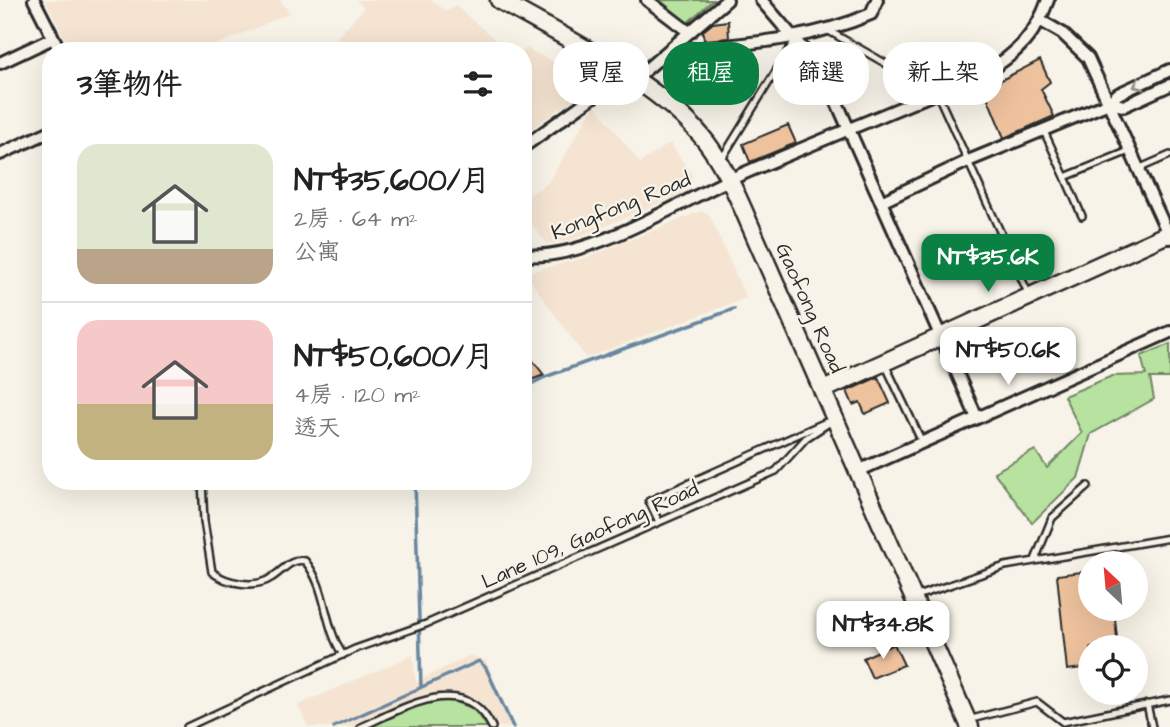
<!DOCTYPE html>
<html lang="zh-TW">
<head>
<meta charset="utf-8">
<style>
  :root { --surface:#fff; --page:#f2f2f2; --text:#222; --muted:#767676; --line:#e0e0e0; --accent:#0b8043 }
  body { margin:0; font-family:"Architects Daughter","LXGW WenKai TC",sans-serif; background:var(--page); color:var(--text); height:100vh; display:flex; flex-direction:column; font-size:26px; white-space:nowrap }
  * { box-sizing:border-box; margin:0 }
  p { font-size:23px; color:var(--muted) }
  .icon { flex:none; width:38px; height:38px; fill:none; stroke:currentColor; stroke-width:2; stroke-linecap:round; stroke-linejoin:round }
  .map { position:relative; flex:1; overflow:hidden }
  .details { position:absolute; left:42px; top:42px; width:490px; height:448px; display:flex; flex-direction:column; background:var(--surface); border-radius:28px; box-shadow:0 7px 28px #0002 }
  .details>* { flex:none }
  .top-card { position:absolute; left:553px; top:42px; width:511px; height:63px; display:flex; gap:14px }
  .needle { width:46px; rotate:334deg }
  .controls { position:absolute; left:1078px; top:551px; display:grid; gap:14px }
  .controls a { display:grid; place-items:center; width:70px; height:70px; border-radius:50%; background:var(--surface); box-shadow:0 7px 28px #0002; font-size:35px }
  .price { position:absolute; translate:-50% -60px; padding:0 16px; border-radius:14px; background:#fff; color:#222; font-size:23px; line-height:46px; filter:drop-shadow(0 2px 4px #0008) }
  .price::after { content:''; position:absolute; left:50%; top:42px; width:21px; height:16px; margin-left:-10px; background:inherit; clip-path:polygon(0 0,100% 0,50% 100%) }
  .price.current { background:var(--accent); color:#fff }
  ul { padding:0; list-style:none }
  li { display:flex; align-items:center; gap:21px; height:175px; padding:0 35px }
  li+li { border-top:2px solid var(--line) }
  li span { display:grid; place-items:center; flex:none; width:196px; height:140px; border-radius:21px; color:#555 }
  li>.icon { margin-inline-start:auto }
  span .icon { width:84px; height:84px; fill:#fffc; stroke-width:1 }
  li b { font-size:30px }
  h2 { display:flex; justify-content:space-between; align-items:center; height:84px; padding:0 35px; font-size:30px }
  .tag { padding:0 24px; border-radius:28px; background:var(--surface); box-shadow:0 7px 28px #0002; font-size:24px; line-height:63px }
  .tag.current { background:var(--accent); color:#fff }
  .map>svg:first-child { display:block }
  .built { fill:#f5e4d2 }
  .green { fill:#b7e29f; stroke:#718665; stroke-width:2 }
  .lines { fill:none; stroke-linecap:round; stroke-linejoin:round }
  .stream { stroke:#6987a0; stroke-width:3.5 }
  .building { fill:#efc29e; stroke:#2b2b2b; stroke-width:2 }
  .lane-casing { stroke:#2b2b2b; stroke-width:10 }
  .street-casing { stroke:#2b2b2b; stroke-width:16 }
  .secondary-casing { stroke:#2b2b2b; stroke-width:21 }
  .lane { stroke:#f7f3e8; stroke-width:5 }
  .street { stroke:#f7f3e8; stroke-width:10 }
  .secondary { stroke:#f7f3e8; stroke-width:16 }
  .oneway { stroke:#918f8a }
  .labels { text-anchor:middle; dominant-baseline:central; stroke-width:5; stroke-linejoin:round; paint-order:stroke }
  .street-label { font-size:21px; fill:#2b2b2b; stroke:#f7f3e8 }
</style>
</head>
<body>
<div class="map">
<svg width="1170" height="727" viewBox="0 0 1170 727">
  <rect width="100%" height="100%" fill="#f7f3e8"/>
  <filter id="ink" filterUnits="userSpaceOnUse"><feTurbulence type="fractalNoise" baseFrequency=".0143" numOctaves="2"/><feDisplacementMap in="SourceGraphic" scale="14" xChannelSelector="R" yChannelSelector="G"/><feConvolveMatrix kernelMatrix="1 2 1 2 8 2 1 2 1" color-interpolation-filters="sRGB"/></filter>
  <g filter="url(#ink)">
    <path class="built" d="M45 0H280L290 13 203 51H71Z
      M356 0H432L446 11 456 6 508 51H338L331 44 364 8Z
      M526 48 571 71 582 79 587 90 523 134V52Z
      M595 105 640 163 670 143 692 175 690 186 679 195 569 241 547 244 523 213V199L548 183Z
      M701 211 709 214 746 298 586 358 525 273 588 257Z
      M413 655 416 682 470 655 486 661 514 727H308L298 705Z"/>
    <path class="green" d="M660 0H713L687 23Z
      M1170 344V378H1150L1154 399 1091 434 1078 478 1032 523 994 472 1035 450 1047 468 1082 433 1064 396 1112 376 1146 375 1141 356Z
      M448 699 472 708 488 727H368L426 701Z"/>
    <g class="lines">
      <path class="stream" d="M523 388 545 377 734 309
        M415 481 421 687
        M334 727 479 661 486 668 513 727"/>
    </g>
    <path class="building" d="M728 21 729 38 704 40 703 31 713 23Z
      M1040 60 1050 82 1041 89 1054 116 1004 138 984 89Z
      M788 125 796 143 750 162 743 144Z
      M523 348 544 375 523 383Z
      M878 377 890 403 865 414 860 402 853 405 847 391Z
      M1090 571V609H1114L1118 648H1090V667L1067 670 1057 575Z
      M894 644 904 665 872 678 863 658Z"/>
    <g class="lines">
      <defs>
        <path id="lane" d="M829 31 937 93 1029 295
          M1043 129 1065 177 1129 151
          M721 160 795 40
          M1138 169 1170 155
          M1065 177 1082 216
          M885 364 922 442
          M202 481 204 521 212 572C226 583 255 589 271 578 283 571 290 558 305 561 328 589 323 625 343 655
          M659 522 649 501 826 422
          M1035 560 1052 518 1088 486
          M917 596 1005 566 1170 538
          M1147 704 1152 727
          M968 720 1037 702 1063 722
          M1063 722 1170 700
          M187 727 355 649 426 624 776 471 806 438 832 421
          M361 727C402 709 465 670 492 727"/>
        <path id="street" d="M34 0 60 51
          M647 0 689 32
          M761 0 816 64 834 96 977 418
          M1041 21 1062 33 1088 58 1170 238
          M667 52C737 44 806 42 871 14L877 0
          M0 63 53 38
          M634 80 727 0
          M1109 103 1124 106 1170 85
          M523 147 625 74
          M0 154 51 131
          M881 202 968 161 1109 103 1118 94 1170 70
          M523 255C585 262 674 205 731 179 815 142 902 108 986 72 1017 54 1036 34 1048 0
          M858 471 1170 332"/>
        <path id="secondary" d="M499 0C563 37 663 84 707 143 722 163 733 186 743 209L970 727
          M823 390 1170 233"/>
      </defs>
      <use href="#lane" class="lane-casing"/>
      <use href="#street" class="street-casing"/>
      <use href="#secondary" class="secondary-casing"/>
      <use href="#lane" class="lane"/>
      <use href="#street" class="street"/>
      <use href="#secondary" class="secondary"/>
    </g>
    <defs><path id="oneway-chevron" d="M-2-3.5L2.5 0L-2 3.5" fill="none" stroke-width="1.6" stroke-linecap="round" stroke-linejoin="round" transform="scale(1.75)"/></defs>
    <use class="oneway" href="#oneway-chevron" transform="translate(1138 85) rotate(155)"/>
  </g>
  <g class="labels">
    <g class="street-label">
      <text transform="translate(621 206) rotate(-22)">Kongfong Road</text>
      <text transform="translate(810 308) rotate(66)">Gaofong Road</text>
      <text transform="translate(590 535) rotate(-24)">Lane 109, Gaofong Road</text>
    </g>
  </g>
</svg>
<div class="controls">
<a><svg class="needle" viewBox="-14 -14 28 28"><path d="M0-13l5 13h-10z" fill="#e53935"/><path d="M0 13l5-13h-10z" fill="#767676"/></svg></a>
<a><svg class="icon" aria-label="locate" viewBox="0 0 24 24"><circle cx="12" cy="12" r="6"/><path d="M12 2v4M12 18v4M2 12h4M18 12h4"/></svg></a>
</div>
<b class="price current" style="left:988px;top:294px">NT$35.6K</b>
<b class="price" style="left:1008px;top:387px">NT$50.6K</b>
<b class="price" style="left:883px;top:661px">NT$34.8K</b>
<div class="top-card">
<a class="tag">買屋</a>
<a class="tag current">租屋</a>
<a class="tag">篩選</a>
<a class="tag">新上架</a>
</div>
<section class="details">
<h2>3筆物件<svg class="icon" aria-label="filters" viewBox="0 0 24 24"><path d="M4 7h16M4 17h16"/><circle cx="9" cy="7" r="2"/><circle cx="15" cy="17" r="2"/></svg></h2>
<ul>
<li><span style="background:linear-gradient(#dfe7d0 75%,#b9a48a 0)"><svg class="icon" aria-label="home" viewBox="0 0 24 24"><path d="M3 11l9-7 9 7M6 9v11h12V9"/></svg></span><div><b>NT$35,600/月</b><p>2房 · 64 m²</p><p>公寓</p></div></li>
<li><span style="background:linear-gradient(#f6c9c9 60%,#c2b280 0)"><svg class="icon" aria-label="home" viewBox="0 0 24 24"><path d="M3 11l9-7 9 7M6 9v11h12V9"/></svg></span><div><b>NT$50,600/月</b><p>4房 · 120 m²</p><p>透天</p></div></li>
</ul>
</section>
</div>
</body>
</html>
